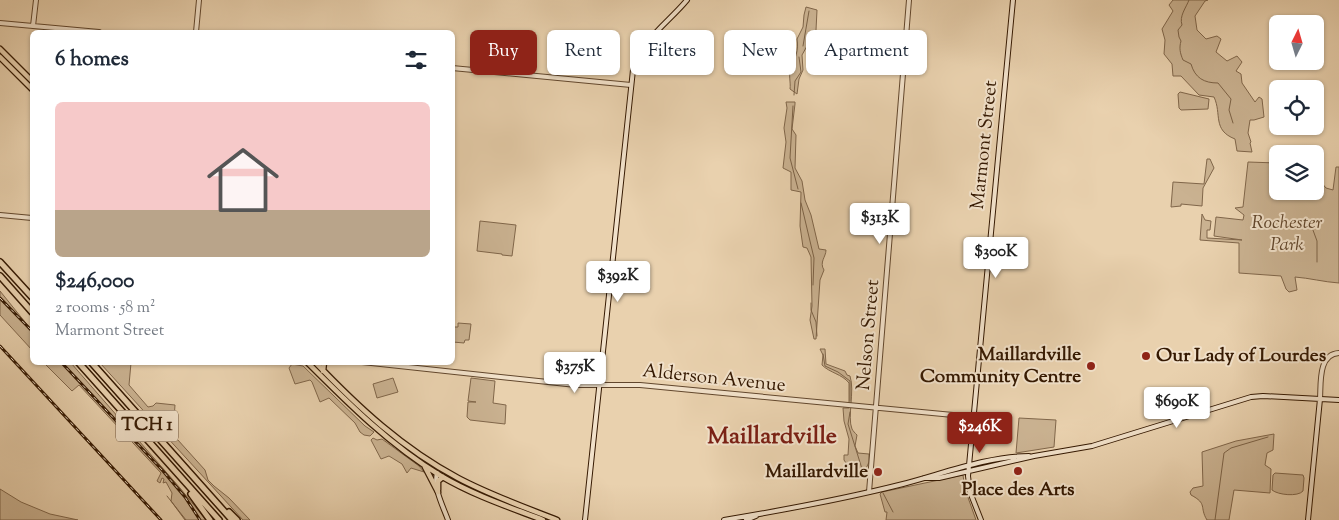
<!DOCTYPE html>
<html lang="en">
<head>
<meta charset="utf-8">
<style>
  :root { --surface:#fff; --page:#f6f6f7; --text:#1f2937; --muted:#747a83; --accent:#8f2418 }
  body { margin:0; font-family:"Sorts Mill Goudy",serif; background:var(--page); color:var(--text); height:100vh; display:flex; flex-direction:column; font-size:19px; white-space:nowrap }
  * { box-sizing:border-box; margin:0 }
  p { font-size:16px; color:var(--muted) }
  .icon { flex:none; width:28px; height:28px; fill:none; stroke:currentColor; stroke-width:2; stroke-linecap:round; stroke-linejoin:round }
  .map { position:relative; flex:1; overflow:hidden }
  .sheet { position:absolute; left:30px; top:30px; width:425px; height:335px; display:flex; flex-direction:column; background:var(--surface); border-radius:8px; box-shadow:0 1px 4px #0004 }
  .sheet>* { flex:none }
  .guide { position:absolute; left:470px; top:30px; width:475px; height:45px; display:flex; gap:10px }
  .needle { width:32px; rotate:5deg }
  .controls { position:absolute; left:1269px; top:15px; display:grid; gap:10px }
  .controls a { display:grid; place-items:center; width:55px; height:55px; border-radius:8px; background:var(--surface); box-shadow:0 1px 4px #0004; font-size:25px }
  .price { position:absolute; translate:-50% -42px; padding:0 11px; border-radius:5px; background:#fff; color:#222; font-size:16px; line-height:32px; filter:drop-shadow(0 1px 2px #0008) }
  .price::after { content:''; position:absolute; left:50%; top:30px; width:15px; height:11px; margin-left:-8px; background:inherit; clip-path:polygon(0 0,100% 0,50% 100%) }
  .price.active { background:var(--accent); color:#fff }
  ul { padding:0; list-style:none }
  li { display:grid; align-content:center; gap:10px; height:265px; padding:0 25px }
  li span { display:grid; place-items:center; height:155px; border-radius:8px; color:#555 }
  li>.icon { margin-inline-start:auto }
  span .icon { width:90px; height:90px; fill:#fffc; stroke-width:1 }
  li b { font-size:21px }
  h2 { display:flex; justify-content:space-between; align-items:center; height:60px; padding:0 25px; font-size:21px }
  .tag { padding:0 18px; border-radius:8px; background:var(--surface); box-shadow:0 1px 4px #0004; font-size:18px; line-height:45px }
  .tag.active { background:var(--accent); color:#fff }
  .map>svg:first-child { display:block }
  .green { fill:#cab291; stroke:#80664a }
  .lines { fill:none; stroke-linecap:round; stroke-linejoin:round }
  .stream { stroke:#7c6246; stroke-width:1 }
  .tertiary-casing { stroke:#62472d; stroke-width:6 }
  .secondary-casing { stroke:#351902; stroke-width:6 }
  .primary-casing { stroke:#351902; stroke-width:7 }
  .motorway-casing { stroke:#351902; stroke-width:8 }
  .tertiary { stroke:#f1e1ca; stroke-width:4 }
  .secondary { stroke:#f1e1ca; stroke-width:4 }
  .primary { stroke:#e9d1ae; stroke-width:4.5 }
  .motorway { stroke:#e9d1ae; stroke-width:5 }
  .rail-casing { stroke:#351902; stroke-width:3 }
  .rail { stroke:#f1e1ca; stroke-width:1; stroke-dasharray:4; stroke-linecap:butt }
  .poi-dot { fill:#8f2418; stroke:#f1e1ca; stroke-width:2 }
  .labels { text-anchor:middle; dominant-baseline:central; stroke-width:4; stroke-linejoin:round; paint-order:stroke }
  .shield { fill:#f1e1ca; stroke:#6d553e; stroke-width:1 }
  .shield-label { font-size:18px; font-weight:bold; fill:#351902 }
  .street-label { font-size:19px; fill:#351902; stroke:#f1e1ca }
  .park-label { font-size:19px; font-style:italic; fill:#62472d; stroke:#f1e1ca }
  .poi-label { font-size:19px; font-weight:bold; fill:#351902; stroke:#f1e1ca; text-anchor:end }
  .district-label { font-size:24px; font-weight:bold; fill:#7a1f14; stroke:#f1e1ca }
</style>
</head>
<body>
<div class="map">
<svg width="1339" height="520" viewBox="0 0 1339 520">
  <rect width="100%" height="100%" fill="#e9d1ae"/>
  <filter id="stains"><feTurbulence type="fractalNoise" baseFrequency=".004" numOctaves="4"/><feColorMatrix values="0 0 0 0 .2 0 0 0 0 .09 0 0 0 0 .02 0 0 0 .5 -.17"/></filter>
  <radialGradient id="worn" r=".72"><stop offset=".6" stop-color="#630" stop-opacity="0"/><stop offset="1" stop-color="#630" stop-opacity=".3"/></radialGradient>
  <path class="green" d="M1173 0H1208L1205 1 1195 16 1197 30 1206 39 1217 36 1221 39 1216 52 1227 61 1237 56 1242 62 1236 71 1241 74 1242 83 1255 102 1259 97 1262 99 1264 117 1254 120H1250L1248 133 1251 142 1250 143 1252 152 1237 151 1235 139C1212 130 1222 114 1214 97L1199 95 1181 76H1173L1172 64 1164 54 1165 40 1162 29 1173 11 1169 5Z
    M806 7 817 10 816 30 802 55 803 70 799 79 797 94 790 89C791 83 788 73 791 68 795 59 799 50 797 39L803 27 804 15Z
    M1180 92 1209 99 1208 109 1181 110 1179 108 1178 94Z
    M786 102H795V104L792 129 796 135 795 168 802 181 805 200 811 215 819 249 826 250C826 257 819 262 824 270L820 280 816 339H814L810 320 812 306 811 257 807 248 803 247 800 226 801 192 791 190V172L783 168 786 142 784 128 787 108Z
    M1207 159H1210L1214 168 1203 188 1202 206 1181 204V206L1171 207 1173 182 1204 184Z
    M1248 162 1277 163 1278 191H1315L1316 180 1320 181 1326 188 1333 190 1336 167H1339V283C1324 282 1309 278 1295 277L1297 290 1289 292 1286 289 1281 276 1239 273V243L1200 240 1202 214 1205 220 1211 221 1210 230H1207V238L1242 240 1214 236 1216 217 1243 220 1244 215 1235 208 1243 207Z
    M480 221 516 225 512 256 502 255V254L477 251Z
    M0 291 29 327 32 334V350L0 315Z
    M458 323 471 324 469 340H465L464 343 453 342V327H458Z
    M820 349H825L826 364 845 371 847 375 850 376C855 391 847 417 852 429 853 431 855 433 857 435L855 446 858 453 869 454V462L864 473 848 466 844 460V455H848L849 439 844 421 843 408H849V383C842 374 830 373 822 365L823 355Z
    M44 363H71L180 488 206 520H185L171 501 172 493 166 482 163 483 164 479 162 478 160 483 157 481 161 473 79 385 72 391Z
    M100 363H131L129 385 148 407 153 406 156 403 175 405 173 433 156 415 151 419Z
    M292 364 303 366 365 426 374 432 370 436 364 435 360 432 355 423 329 398 320 402 312 382 310 380 295 384 289 368Z
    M393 378 398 392 377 398 373 384Z
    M471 378 495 381 493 403 506 405 505 424 470 420 467 417 468 402H476L468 401Z
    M1019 418 1056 420 1054 447 1016 453Z
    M168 429 205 470 208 480 214 486 229 498 250 520H243L164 434Z
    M1274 434 1273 450 1267 453 1265 465 1271 469 1270 493 1234 490 1229 520H1207C1199 507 1208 504 1191 495L1190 492 1193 488 1203 486 1202 452 1236 441Z
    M373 438 377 440 382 439 419 466 424 472 411 468 407 473 402 464 389 456 381 459 371 440Z
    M1275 473 1303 475 1304 478 1303 491C1298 497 1278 495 1272 490L1273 475Z
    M963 475 965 489 976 520H886L887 512H885L880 494 882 492Z
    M0 489 21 502 50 514 78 520H0Z"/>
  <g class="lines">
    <path class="stream" d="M1189 0C1186 8 1179 16 1182 25L1178 30 1179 37 1181 41C1179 48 1180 53 1183 60L1191 64C1195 78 1204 83 1218 83L1231 99 1229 110 1233 123
      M803 46 809 11
      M794 95 795 81 801 72 799 57
      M793 106 790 158 798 189
      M801 203 814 258 813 285
      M1310 222 1317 241V262
      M811 303V310L816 322 817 336
      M823 354 825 366 838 372 850 381V401
      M850 412 848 424 863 472 866 475
      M883 493 893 512
      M167 496 186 520
      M1215 520 1224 453 1231 448 1268 437"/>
    <defs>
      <path id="tertiary" d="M0 23 99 32
        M33 26 36 0
        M196 32 199 0
        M452 68 631 85
        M0 215 32 218
        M362 362 576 385H640L974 417
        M1320 399C1321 383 1318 354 1339 353
        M869 492 909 0"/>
      <path id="secondary" d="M437 473C433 488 443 506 448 520
        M924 478H939L1034 456 1092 446 1251 397 1263 396 1339 400
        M585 520 633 70C640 41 669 22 687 0
        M724 520C784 510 844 499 903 484 942 474 988 456 1029 456
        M746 520 756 516
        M981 520 970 492 968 476 1013 0
        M1308 520 1320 399"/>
      <path id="primary" d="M0 49 32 81
        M0 57 32 89
        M307 362C349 404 390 445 441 476 473 495 509 507 543 520
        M315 362C358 407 403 449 458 478 490 495 524 507 557 520
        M323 371 324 362
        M425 467 438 492
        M438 490V481L443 477"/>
      <path id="motorway" d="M0 262 32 297
        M0 276 32 312
        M78 362 219 520
        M91 362 232 520
        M191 494 210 520
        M229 512 237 520"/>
    </defs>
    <use href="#tertiary" class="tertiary-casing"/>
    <use href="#secondary" class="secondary-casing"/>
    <use href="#primary" class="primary-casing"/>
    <use href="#motorway" class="motorway-casing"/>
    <use href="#tertiary" class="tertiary"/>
    <use href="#secondary" class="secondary"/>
    <use href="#primary" class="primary"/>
    <use href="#motorway" class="motorway"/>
    <defs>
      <path id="rail" d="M0 298 32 331
        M0 346 161 520
        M61 362 163 471 185 497 200 520"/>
    </defs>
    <use href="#rail" class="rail-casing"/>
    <use href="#rail" class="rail"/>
  </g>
  <g class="poi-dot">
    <circle cx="1146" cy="356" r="5"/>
    <circle cx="1091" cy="366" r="5"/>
    <circle cx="1018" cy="471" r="5"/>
    <circle cx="878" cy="472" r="5"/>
  </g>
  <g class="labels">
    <rect class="shield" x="116" y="410.5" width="62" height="31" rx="4"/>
    <g class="shield-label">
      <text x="147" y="426">TCH 1</text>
    </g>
    <g class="street-label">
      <text transform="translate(985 145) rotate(-84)">Marmont Street</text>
      <text transform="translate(869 335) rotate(-85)">Nelson Street</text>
      <text transform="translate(714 379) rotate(6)">Alderson Avenue</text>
    </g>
    <g class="park-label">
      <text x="1287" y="223">Rochester<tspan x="1287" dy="22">Park</tspan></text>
    </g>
    <g class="poi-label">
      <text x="1081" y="355">Maillardville<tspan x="1081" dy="22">Community Centre</tspan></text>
      <text x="1156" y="356" text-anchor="start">Our Lady of Lourdes</text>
      <text x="868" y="472">Maillardville</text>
      <text x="1018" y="490" text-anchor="middle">Place des Arts</text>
    </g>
    <g class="district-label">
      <text x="772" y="437">Maillardville</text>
    </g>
  </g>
  <rect width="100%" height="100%" filter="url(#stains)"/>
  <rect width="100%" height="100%" fill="url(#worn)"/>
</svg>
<div class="controls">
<a><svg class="needle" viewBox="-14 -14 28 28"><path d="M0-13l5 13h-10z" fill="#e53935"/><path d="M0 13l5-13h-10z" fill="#747a83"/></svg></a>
<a><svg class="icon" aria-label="locate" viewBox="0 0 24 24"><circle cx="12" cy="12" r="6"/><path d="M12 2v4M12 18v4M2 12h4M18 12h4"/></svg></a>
<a><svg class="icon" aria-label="layers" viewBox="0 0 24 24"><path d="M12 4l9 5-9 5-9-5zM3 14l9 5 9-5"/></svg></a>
</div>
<b class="price" style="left:880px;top:245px">$313K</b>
<b class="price" style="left:996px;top:279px">$300K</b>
<b class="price" style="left:618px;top:303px">$392K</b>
<b class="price" style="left:575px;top:394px">$375K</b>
<b class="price" style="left:1177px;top:429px">$690K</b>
<b class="price active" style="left:980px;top:454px">$246K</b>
<div class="guide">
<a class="tag active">Buy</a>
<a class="tag">Rent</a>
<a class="tag">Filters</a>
<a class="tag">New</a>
<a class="tag">Apartment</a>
</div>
<section class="sheet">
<h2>6 homes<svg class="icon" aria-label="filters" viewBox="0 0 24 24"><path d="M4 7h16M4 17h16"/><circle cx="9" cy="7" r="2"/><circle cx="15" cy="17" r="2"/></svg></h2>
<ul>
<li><span style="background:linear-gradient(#f6c9c9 70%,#b9a48a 0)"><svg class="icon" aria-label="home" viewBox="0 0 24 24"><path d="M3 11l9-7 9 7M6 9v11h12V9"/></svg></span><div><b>$246,000</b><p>2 rooms · 58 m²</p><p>Marmont Street</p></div></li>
</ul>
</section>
</div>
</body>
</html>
